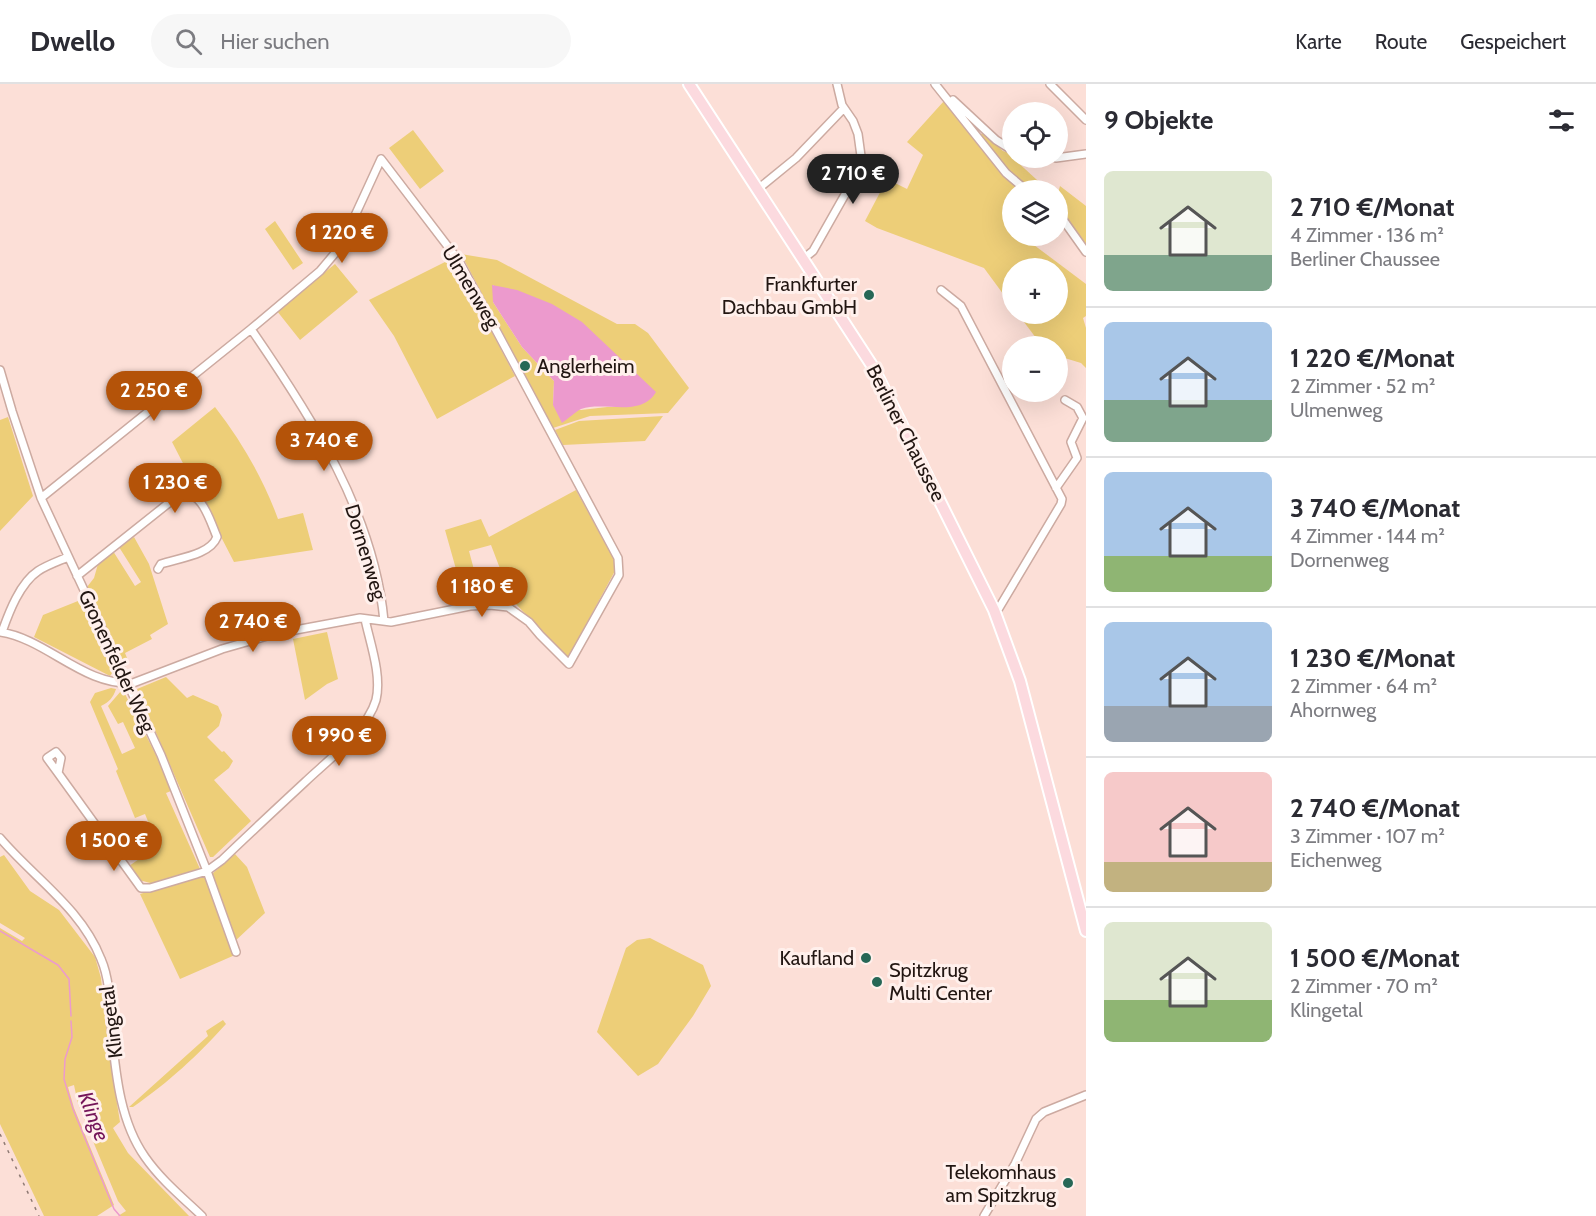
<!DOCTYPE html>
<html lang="de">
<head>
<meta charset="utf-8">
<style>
  :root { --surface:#fff; --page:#f7f7f7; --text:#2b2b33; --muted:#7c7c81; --line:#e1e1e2; --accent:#b45309 }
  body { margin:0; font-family:Cabin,sans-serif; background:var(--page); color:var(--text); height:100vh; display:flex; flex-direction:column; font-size:22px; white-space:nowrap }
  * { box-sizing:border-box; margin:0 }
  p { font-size:20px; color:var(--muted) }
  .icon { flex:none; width:33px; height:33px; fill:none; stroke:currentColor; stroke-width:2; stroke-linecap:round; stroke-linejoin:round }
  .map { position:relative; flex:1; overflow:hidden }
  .side { display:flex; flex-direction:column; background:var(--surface); width:510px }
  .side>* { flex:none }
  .tools { position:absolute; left:1002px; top:18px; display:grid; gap:12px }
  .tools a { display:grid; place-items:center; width:66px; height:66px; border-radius:50%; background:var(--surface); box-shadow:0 6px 24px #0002; font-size:30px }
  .price { position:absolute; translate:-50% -51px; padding:0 14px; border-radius:21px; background:var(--accent); color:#fff; font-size:20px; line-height:39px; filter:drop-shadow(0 2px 3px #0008) }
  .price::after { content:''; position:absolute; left:50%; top:36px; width:18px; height:14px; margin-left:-9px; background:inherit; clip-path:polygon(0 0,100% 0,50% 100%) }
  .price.active { background:#222; color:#fff }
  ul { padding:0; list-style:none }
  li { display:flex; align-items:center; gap:18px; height:150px; padding:0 18px }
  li+li { border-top:2px solid var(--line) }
  li span { display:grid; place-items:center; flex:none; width:168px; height:120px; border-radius:9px; color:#555 }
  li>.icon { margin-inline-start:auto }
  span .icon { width:72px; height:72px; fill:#fffc; stroke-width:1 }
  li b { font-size:26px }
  h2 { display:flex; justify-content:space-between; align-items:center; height:72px; padding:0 18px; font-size:26px }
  header { display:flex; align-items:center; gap:36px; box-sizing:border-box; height:84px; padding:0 30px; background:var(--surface); border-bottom:2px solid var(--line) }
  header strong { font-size:28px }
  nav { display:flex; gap:33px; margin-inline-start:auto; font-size:21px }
  .search { width:420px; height:54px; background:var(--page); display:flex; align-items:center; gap:15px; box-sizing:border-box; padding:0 21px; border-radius:33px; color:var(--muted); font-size:22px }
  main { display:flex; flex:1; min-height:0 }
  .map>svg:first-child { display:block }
  .green { fill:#edce78; fill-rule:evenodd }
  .water { fill:#ec9acd }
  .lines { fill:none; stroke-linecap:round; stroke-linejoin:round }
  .stream { stroke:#ec9acd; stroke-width:1.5 }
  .street-casing { stroke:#ccaaa1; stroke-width:10 }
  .primary-casing { stroke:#fff; stroke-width:14 }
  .street { stroke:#fff; stroke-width:7 }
  .primary { stroke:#fcdadf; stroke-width:10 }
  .rail { stroke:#8f7a74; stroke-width:1.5; stroke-dasharray:3 6; stroke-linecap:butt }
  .poi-dot { fill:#276756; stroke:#fff0ec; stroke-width:2 }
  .labels { text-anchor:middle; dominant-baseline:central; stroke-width:6; stroke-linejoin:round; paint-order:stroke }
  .poi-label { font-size:20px; fill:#221612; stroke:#fff0ec; text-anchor:end }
  .street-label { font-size:20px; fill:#221612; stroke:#fff0ec }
  .water-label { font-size:21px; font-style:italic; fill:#741559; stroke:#fff0ec }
</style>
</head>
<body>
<header>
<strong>Dwello</strong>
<div class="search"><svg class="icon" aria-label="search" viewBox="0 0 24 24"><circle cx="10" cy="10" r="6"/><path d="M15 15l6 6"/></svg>Hier suchen</div>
<nav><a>Karte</a><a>Route</a><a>Gespeichert</a></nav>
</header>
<main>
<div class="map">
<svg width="1086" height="1132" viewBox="0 0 1086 1132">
  <rect width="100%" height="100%" fill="#fcdfd7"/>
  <path class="green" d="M944 17 1004 92 1020 106H1012V152H1022L1086 200V232L1083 234 1086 244V284L1081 279 1058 272V262H1042L1018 230H1058V184H1012V222L984 184 877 144 865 137 887 95 907 105 923 71 907 58Z
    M413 46 444 87 420 105 389 64Z
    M983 49 1003 67 1012 70V73L1048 106H1032L1008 86 979 51Z
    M1060 102 1086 122V162L1066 135 1058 128V109Z
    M275 137 303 179 293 186 265 145Z
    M461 170 497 176 617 240H635L648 249 689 304 668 329 590 332 553 344ZM493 201 630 323H607L581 326 553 321 554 297 522 263 493 218Z
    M453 174 515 292 437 335 394 252 369 216Z
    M335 180 358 208 300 256 277 227Z
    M215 323C242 358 263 394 278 435L303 429 313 466 234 478 172 358Z
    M663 332 645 357 563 361 555 346 579 337Z
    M8 333 33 412 0 447V336Z
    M576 406 615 477 616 485 568 574 512 516 491 461 469 467 481 512 465 517 445 446 481 435 489 453Z
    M134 453 149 480 168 540 150 551 152 555 125 569 127 574 120 577 87 503 94 494 98 480 113 467 135 502 141 498 119 463Z
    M83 515 105 562 101 564 111 582 112 589 110 592 34 553 43 531Z
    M327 548 338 595 327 600 305 616 293 555Z
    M166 593 187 614 193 611 218 622 222 631 219 642 207 653 222 668 224 667 233 677 229 684 214 696 251 737 213 773H210L137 605Z
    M111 604 116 605C113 614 109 618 101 622L122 670 135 664 123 638 118 640 108 622 121 607 124 608 155 669 171 707 166 709 200 785 154 800 139 796 129 782 158 762 145 730 135 734 116 687 118 685 90 618 95 609Z
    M235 770 247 783 265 829 234 858 212 790Z
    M4 771 30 807 59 826 95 873 101 894 110 976 120 1038 113 1044 128 1069 189 1132H118L126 1127 118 1117 95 1062 78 1020 74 1001 68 1003 74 1024 114 1121 97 1132H44L0 1040V844L22 857 25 854 0 839V773Z
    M204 791 235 871 180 895 140 810Z
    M650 854 703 881 711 902 693 932 658 980 638 992 597 948 626 864 637 856Z
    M223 936 226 940C196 973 170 997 133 1023H129L208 952 206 947Z"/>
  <path class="water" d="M492 201 517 206 552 220 582 238 656 308C641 334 605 317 581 325 575 328 568 335 562 339L553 321 554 297 522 263 493 218Z"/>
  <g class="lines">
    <path class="stream" d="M0 847 58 881 69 895 71 932
      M71 937 72 953 65 975 64 995 73 1025 114 1125 120 1132"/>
    <defs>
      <path id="street" d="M935 0 1006 89 1026 106
        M1050 0 1086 36
        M953 16 996 56 1012 66
        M1056 74 1086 70
        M758 105 796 74 844 24
        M1058 132 1064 137 1086 168
        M803 175 813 167 860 84 861 72 858 50 853 37 842 21 837 0
        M941 206 961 222 1062 415 1061 420 999 524 994 526
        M251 245C311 332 374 429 384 537
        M0 286 12 327 41 414 161 671 207 787 236 868
        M1056 404 1077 374 1071 358 1083 334 1077 323 1065 316
        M77 492 180 410C202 405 210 437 217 453 210 471 179 474 161 480L158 485
        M0 548C47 555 83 602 133 599L222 565 274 550 360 534 391 538 470 522 490 521 508 523 529 538 540 551 569 580 619 491 618 474 459 177 381 75 341 162 320 187 251 245 41 414
        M2 548C9 528 20 499 38 487 47 481 59 477 68 473
        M58 689 47 674 56 668 61 674 58 689 141 804H150L207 787 222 776C249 750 277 724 305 698 328 676 367 647 376 616 382 591 370 559 365 535
        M0 754C34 794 81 824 101 875 111 898 110 927 112 952 116 993 121 1039 145 1073 161 1096 182 1113 202 1132
        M984 1132 1015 1080 1036 1035 1044 1028 1086 1011"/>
      <path id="primary" d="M689 0 873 283 994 526 1020 597 1086 847"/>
    </defs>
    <use href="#street" class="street-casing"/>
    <use href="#primary" class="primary-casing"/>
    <use href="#street" class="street"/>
    <use href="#primary" class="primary"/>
    <path class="rail" d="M0 1050 39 1132"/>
  </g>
  <g class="poi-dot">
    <circle cx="869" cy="211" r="6"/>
    <circle cx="525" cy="282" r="6"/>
    <circle cx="866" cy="874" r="6"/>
    <circle cx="877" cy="898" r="6"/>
    <circle cx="1068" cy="1099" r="6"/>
  </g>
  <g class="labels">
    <g class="poi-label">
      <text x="857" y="200">Frankfurter<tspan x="857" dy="23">Dachbau GmbH</tspan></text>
      <text x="537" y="282" text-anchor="start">Anglerheim</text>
      <text x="854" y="874">Kaufland</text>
      <text x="889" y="886" text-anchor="start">Spitzkrug<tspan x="889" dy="23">Multi Center</tspan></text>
      <text x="1056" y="1088">Telekomhaus<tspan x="1056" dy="23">am Spitzkrug</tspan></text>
    </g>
    <g class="street-label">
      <text transform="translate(471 203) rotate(59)">Ulmenweg</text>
      <text transform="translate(906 349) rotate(63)">Berliner Chaussee</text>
      <text transform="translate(366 468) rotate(73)">Dornenweg</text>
      <text transform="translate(117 577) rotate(65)">Gronenfelder Weg</text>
      <text transform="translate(111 938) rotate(-97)">Klingetal</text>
    </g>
    <g class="water-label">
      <text transform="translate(94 1032) rotate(69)">Klinge</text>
    </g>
  </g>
</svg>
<div class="tools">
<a><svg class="icon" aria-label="locate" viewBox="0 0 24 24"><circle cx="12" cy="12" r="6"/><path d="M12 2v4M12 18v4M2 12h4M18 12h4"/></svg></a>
<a><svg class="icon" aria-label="layers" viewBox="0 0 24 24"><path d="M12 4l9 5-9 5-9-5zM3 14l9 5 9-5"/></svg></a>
<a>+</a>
<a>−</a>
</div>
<b class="price active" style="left:853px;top:121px">2 710 €</b>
<b class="price" style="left:342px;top:180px">1 220 €</b>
<b class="price" style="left:154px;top:338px">2 250 €</b>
<b class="price" style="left:324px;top:388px">3 740 €</b>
<b class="price" style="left:175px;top:430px">1 230 €</b>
<b class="price" style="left:482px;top:534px">1 180 €</b>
<b class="price" style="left:253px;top:569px">2 740 €</b>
<b class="price" style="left:339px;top:683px">1 990 €</b>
<b class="price" style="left:114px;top:788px">1 500 €</b>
</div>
<section class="side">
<h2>9 Objekte<svg class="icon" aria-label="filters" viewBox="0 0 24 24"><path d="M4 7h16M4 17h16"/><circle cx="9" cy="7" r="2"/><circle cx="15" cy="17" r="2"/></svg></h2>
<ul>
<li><span style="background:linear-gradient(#dfe7d0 70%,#7fa58c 0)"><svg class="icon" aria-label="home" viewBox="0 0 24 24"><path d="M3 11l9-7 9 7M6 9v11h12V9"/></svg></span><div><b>2 710 €/Monat</b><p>4 Zimmer · 136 m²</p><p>Berliner Chaussee</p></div></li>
<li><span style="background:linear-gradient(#a9c7e8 65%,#7fa58c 0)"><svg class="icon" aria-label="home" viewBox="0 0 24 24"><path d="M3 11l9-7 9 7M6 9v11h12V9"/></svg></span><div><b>1 220 €/Monat</b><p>2 Zimmer · 52 m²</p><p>Ulmenweg</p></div></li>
<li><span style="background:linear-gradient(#a9c7e8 70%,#8fb573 0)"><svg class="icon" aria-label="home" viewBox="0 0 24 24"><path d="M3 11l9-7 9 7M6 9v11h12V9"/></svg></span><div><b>3 740 €/Monat</b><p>4 Zimmer · 144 m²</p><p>Dornenweg</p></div></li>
<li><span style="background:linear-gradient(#a9c7e8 70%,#9aa5b1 0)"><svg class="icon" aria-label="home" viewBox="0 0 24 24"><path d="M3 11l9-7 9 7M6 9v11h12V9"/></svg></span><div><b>1 230 €/Monat</b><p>2 Zimmer · 64 m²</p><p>Ahornweg</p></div></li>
<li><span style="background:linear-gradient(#f6c9c9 75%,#c2b280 0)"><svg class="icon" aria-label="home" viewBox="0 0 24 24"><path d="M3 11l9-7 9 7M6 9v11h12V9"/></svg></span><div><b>2 740 €/Monat</b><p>3 Zimmer · 107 m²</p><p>Eichenweg</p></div></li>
<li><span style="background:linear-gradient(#dfe7d0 65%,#8fb573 0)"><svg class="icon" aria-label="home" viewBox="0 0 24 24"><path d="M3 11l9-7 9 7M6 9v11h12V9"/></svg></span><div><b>1 500 €/Monat</b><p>2 Zimmer · 70 m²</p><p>Klingetal</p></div></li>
</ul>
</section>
</main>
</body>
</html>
